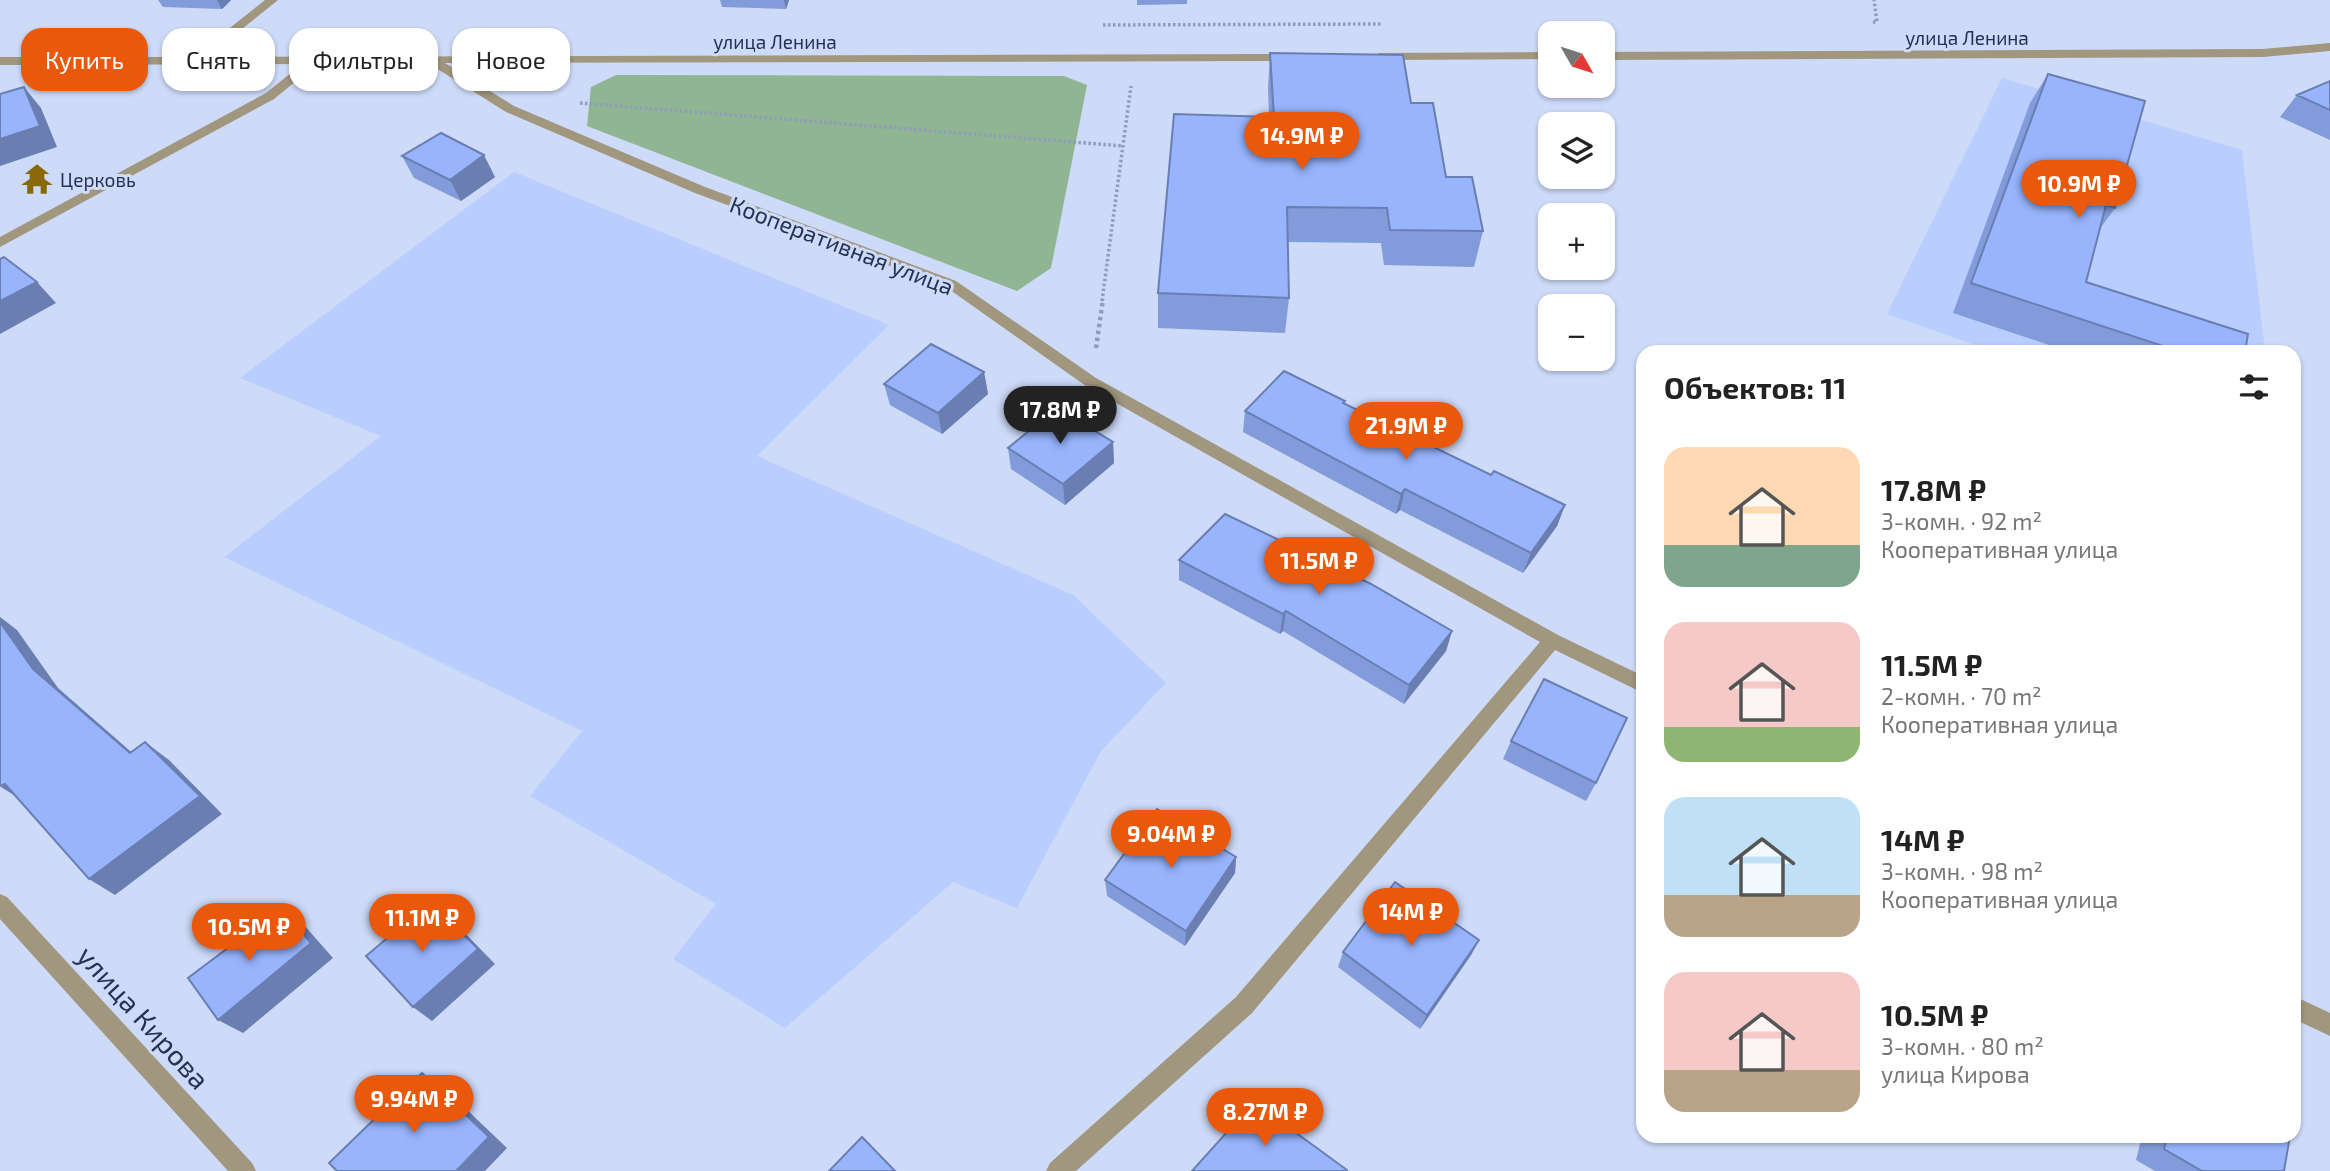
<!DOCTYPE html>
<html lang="ru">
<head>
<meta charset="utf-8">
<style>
  :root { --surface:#fff; --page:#f2f2f2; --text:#222; --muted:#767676; --accent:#ea580c }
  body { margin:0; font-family:"Exo 2",sans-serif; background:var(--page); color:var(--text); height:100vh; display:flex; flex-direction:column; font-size:26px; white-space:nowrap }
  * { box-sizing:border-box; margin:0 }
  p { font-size:23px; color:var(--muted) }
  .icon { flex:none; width:38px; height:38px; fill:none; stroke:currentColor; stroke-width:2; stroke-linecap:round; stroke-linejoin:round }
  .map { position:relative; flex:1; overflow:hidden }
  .drawer { position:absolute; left:1636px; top:345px; width:665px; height:798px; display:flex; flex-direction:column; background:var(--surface); border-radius:21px; box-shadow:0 2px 5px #0004 }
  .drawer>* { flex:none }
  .top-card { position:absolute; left:21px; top:28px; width:665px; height:63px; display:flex; gap:14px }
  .needle { width:46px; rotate:129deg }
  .fabs { position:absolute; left:1538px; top:21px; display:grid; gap:14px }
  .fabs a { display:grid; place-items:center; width:77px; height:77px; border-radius:14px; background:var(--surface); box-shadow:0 2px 5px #0004; font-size:35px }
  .price { position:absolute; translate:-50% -60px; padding:0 16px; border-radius:24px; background:var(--accent); color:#fff; font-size:23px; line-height:46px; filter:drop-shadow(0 2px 4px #0008) }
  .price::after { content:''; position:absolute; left:50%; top:42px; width:21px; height:16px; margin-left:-10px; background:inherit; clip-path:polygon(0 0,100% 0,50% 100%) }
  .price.active { background:#222; color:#fff }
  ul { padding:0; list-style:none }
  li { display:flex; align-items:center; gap:21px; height:175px; padding:0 28px }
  li span { display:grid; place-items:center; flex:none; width:196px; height:140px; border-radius:21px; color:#555 }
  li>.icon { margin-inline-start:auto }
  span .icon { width:84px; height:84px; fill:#fffc; stroke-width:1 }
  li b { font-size:30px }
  h2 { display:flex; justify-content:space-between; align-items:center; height:84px; padding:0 28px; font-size:30px }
  .pill { padding:0 24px; border-radius:21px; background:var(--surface); box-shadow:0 2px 5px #0004; font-size:24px; line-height:63px }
  .pill.active { background:var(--accent); color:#fff }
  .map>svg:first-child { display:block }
  .built { fill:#b9cefe }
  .green { fill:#8fb592 }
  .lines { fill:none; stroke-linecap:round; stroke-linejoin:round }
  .path-far1 { stroke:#8f9cba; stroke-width:3.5; stroke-dasharray:2.5 2.5; stroke-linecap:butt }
  .path { stroke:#8f9cba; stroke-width:4.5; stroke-dasharray:3.5 3.5; stroke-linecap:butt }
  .minor { fill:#a1967e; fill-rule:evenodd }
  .wall { fill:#829bda }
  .shaded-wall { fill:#6a7eb1 }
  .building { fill:#97b4fd; stroke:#6a7eb1; stroke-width:2 }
  .labels { text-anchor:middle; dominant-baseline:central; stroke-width:6; stroke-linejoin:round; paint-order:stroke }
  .far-street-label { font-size:19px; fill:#273250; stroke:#cddaf8 }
  .far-poi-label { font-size:19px; fill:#273250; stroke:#cddaf8; text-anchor:start }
  .street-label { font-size:23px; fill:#273250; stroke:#cddaf8 }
  .near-street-label { font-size:28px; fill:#273250; stroke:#cddaf8 }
</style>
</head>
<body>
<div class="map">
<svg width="2330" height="1171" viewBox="0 0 2330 1171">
  <rect width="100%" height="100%" fill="#cddaf8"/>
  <path class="built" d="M2002 78 2242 150 2265 352H1995L1887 314Z
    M514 172 889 325 757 456 1073 595 1166 683 1101 751 1017 908 953 882 785 1028 673 959 716 904 530 796 582 731 224 557 381 436 240 378Z"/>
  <path class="green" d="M616 75 1064 76 1087 85 1051 268 1017 291 587 126 591 87Z"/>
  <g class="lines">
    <path class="path-far1" d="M1873 22H1877L1874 0
      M1103 25 1382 24
      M1551 25H1602
      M580 103 1123 146
      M1102 301 1131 86"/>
    <path class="path" d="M1096 348 1103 299"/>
    <path class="minor" d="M265 0H278L207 57 1295 54V60L1291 61 445 63 514 106 705 187 956 281 1096 378 1558 635 1643 676V693L1555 650 1252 1013 1076 1171H1046L1050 1163 1236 997 1540 642 1086 386 946 287 695 193 506 112 428 63 317 64 274 99 0 247V237L266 93 302 64 0 65V57H193Z
      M2330 43V51L2263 57 1603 60V52L2263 49Z
      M1378 53 1550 52V59L1382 60 1378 59Z
      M0 894 7 897 252 1163 256 1171H228L0 919Z
      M2294 996 2330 1013V1036L2294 1019Z"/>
  </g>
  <path class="wall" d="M158 0H231L222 9 163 7Z
    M720 0H789L786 9 722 7Z
    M1137 0H1187V4L1137 5Z
    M1270 53 1411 103 1446 177 1483 231 1474 267 1384 265 1381 243 1288 242 1289 298 1285 333 1158 328V293L1269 117 1268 88Z
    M2048 74 2115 208 2099 230 2086 282 2245 352H2070L1953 313 2030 103Z
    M2330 81V140L2280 117 2297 95Z
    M402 156 495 177 461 201 414 178Z
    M984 372 988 394 942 434 890 405 884 384Z
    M1344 404 1491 475 1565 505 1557 526 1523 573 1400 510 1396 514 1243 432 1245 411Z
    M1113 442 1114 463 1065 505 1011 469 1008 448Z
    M1179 560 1452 631 1446 651 1404 704 1283 631 1280 634 1179 580Z
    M1511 741 1596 783 1586 801 1503 759Z
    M1236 857 1235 873 1185 946 1107 896 1105 880Z
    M1479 940 1471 955 1420 1029 1338 967 1343 952Z
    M2142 1136H2290L2284 1171H2155L2136 1160Z"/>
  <path class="shaded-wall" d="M217 0H231L222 9Z
    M784 0H789L786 9Z
    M24 87 41 108 57 147 0 166V139Z
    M484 155 495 177 461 201 450 180Z
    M37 282 56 303 0 334V301Z
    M984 372 988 394 942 434 938 413Z
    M1113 442 1114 463 1065 505 1063 484Z
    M1405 489 1400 510 1396 514 1401 494Z
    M1565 505 1557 526 1523 573 1531 553Z
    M1286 611 1283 631 1280 634 1283 614Z
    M0 617 17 630 58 688 153 771 130 753 33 669 0 622Z
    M1452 631 1446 651 1404 704 1409 685Z
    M145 742 169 760 222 814 115 895 89 879Z
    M5 784 28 804 1 787Z
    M1236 857 1235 873 1185 946 1186 931Z
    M431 901 449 917 495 964 432 1021 413 1007Z
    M281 908 303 924 333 958 243 1033 218 1020Z
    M1479 940 1471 955 1420 1029 1427 1015Z
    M422 1073 442 1086 507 1148 485 1171H456Z"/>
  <path class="building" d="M1270 53 1403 55 1411 103H1433L1446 177H1472L1483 231 1390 230 1387 208 1287 207 1289 298 1158 293 1174 114 1274 117Z
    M2048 74 2145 101 2115 208 2106 205 2086 282 2248 334 2245 352H2181L1971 283Z
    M2330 81V110L2297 95Z
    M24 87 40 126 0 139V94Z
    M441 133 484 155 450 180 402 156Z
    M4 257 37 282 0 301V259Z
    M931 344 984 372 938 413 884 384Z
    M1284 371 1345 401 1343 403 1491 475 1494 471 1565 505 1531 553 1405 489 1401 494 1245 411Z
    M1057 408 1113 442 1063 484 1008 448Z
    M1225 514 1371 584 1452 631 1409 685 1286 611 1283 614 1179 560Z
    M0 622 33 669 130 753 145 742 200 796 89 879 5 784 0 786Z
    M1544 679 1627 718 1596 783 1511 741Z
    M1157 809 1236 857 1186 931 1105 880Z
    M1395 882 1479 940 1427 1015 1343 952Z
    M431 901 478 949 413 1007 366 956Z
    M281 908 311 943 218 1020 188 978Z
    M422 1073 489 1137 456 1171H337L329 1163Z
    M2294 1088 2298 1091 2294 1113Z
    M1254 1102 1347 1170 1346 1171H1192Z
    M2167 1136H2290L2284 1171H2202L2164 1149Z
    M862 1137 895 1171H829Z"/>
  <defs>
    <symbol id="temple-bare" viewBox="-9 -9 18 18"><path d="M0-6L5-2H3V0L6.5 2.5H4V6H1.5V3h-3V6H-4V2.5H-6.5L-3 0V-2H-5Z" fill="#896906" stroke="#cddaf8" stroke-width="2.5" paint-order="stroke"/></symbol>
  </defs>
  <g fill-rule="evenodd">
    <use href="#temple-bare" x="15" y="157" width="44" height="44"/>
  </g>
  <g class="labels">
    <g class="far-street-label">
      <text x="1967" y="37">улица Ленина</text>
      <text x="775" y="41">улица Ленина</text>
    </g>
    <g class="far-poi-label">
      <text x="60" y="179">Церковь</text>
    </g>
    <g class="street-label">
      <text transform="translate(842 245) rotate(21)">Кооперативная улица</text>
    </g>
    <g class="near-street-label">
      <text transform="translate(144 1017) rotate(48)">улица Кирова</text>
    </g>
  </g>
</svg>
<div class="fabs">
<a><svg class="needle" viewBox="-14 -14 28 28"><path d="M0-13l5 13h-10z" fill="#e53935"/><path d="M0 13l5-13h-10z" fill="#767676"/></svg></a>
<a><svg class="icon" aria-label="layers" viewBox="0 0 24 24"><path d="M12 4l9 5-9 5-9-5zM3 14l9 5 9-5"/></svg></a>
<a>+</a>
<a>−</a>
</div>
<b class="price" style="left:1302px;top:172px">14.9M ₽</b>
<b class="price" style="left:2079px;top:220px">10.9M ₽</b>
<b class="price active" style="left:1060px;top:446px">17.8M ₽</b>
<b class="price" style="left:1406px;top:462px">21.9M ₽</b>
<b class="price" style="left:1319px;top:597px">11.5M ₽</b>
<b class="price" style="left:1171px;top:870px">9.04M ₽</b>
<b class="price" style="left:1411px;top:948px">14M ₽</b>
<b class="price" style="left:422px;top:954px">11.1M ₽</b>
<b class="price" style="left:249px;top:963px">10.5M ₽</b>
<b class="price" style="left:414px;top:1135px">9.94M ₽</b>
<b class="price" style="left:1265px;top:1148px">8.27M ₽</b>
<div class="top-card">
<a class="pill active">Купить</a>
<a class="pill">Снять</a>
<a class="pill">Фильтры</a>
<a class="pill">Новое</a>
</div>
<section class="drawer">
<h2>Объектов: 11<svg class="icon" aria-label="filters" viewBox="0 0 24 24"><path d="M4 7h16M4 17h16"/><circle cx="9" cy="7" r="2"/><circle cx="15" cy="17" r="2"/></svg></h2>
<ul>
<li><span style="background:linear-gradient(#ffd9b3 70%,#7fa58c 0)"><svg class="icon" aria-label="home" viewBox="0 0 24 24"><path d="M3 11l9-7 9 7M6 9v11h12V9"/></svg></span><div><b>17.8M ₽</b><p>3-комн. · 92 m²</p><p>Кооперативная улица</p></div></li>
<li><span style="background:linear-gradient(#f6c9c9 75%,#8fb573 0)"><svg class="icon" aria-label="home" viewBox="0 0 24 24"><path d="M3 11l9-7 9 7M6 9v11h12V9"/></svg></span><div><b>11.5M ₽</b><p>2-комн. · 70 m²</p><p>Кооперативная улица</p></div></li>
<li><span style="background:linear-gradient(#bfe0f5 70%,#b9a48a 0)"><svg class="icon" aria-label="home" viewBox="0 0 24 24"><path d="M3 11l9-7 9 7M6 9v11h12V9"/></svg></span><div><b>14M ₽</b><p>3-комн. · 98 m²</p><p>Кооперативная улица</p></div></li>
<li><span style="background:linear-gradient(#f6c9c9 70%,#b9a48a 0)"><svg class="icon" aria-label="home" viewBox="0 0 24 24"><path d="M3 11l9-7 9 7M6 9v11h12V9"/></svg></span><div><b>10.5M ₽</b><p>3-комн. · 80 m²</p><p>улица Кирова</p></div></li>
</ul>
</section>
</div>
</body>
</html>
